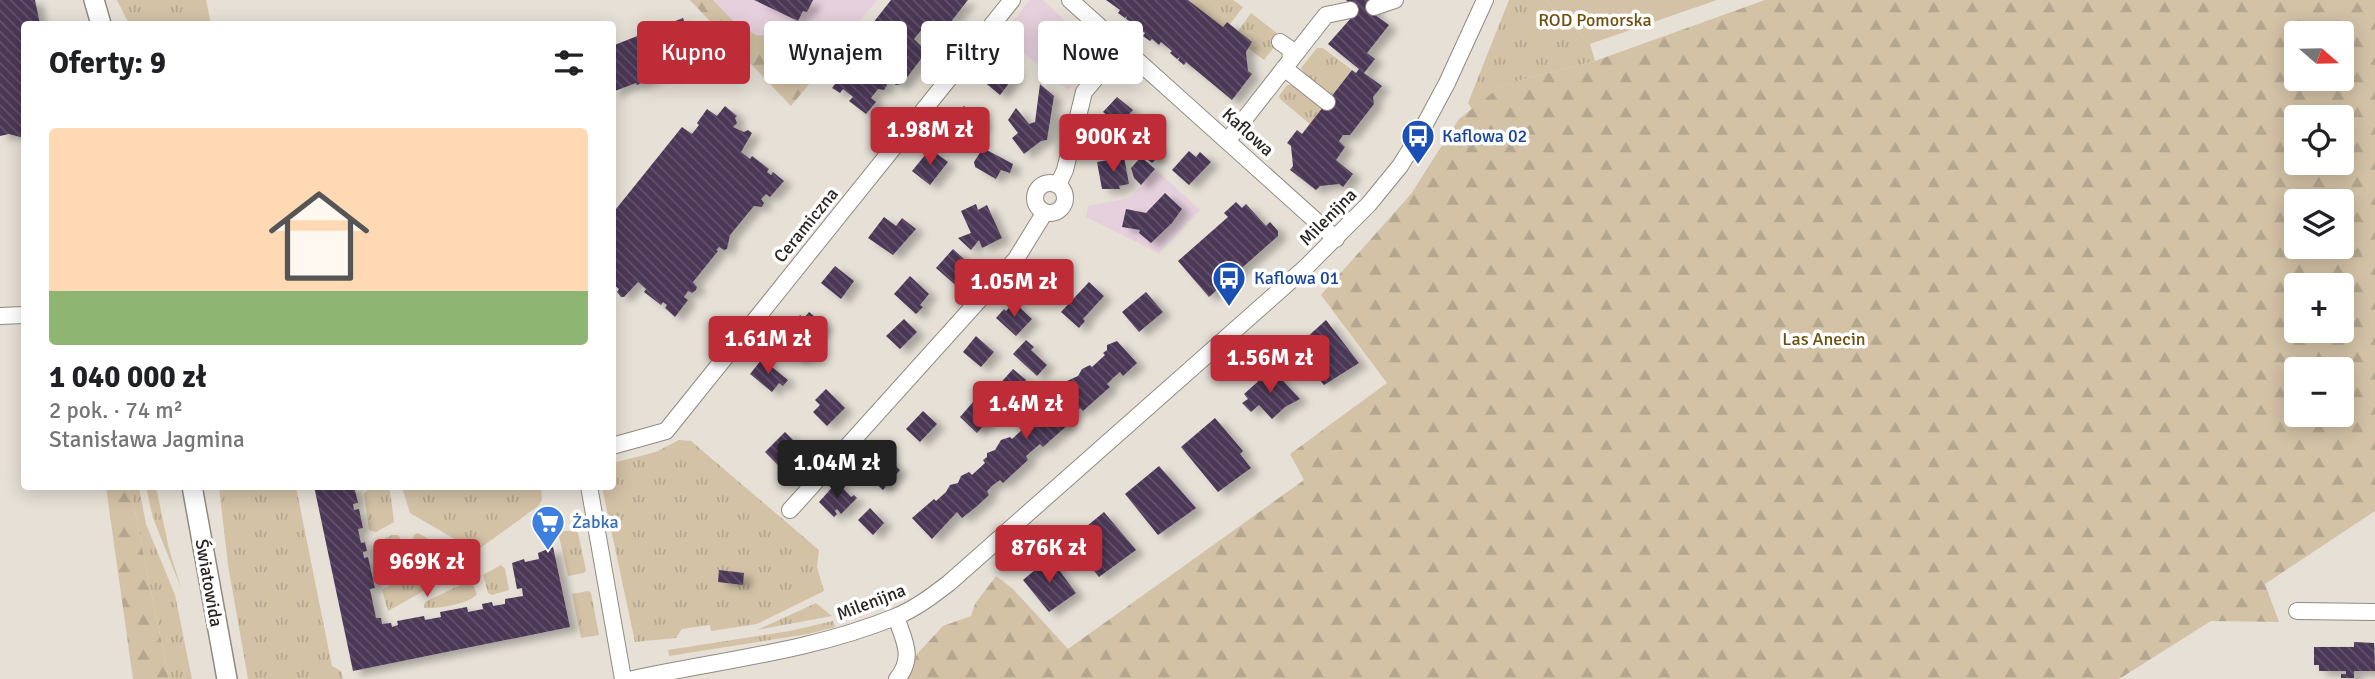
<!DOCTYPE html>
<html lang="pl">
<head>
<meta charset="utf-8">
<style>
  :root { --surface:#fff; --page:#f2f2f2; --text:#202124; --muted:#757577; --accent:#bd2c37 }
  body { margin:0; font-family:Signika,sans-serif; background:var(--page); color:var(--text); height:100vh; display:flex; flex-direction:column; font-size:26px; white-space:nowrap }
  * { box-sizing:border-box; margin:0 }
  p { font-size:23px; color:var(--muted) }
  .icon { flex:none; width:38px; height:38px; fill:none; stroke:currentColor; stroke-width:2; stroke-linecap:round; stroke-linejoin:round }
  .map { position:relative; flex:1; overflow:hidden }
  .side { position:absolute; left:21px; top:21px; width:595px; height:469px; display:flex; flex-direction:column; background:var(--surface); border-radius:7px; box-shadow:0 4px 18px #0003 }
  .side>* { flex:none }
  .banner { position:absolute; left:637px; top:21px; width:665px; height:63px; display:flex; gap:14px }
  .needle { width:46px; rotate:110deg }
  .controls { position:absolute; left:2284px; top:21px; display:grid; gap:14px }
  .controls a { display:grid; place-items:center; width:70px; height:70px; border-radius:7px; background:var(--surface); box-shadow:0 4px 18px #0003; font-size:35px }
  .price { position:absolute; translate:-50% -60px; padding:0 16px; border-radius:7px; background:var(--accent); color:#fff; font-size:23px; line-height:46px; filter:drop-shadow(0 2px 4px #0008) }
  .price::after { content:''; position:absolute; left:50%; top:42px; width:21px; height:16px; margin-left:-10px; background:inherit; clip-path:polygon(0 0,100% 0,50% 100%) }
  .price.active { background:#222; color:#fff }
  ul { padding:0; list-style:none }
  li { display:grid; align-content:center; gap:14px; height:371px; padding:0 28px }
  li span { display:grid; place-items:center; height:217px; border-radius:7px; color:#555 }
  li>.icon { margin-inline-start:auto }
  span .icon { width:126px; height:126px; fill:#fffc; stroke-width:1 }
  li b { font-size:30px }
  h2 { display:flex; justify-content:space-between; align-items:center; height:84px; padding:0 28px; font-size:30px }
  .pill { padding:0 24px; border-radius:7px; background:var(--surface); box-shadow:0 4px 18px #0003; font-size:24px; line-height:63px }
  .pill.active { background:var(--accent); color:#fff }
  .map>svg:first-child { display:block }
  .education { fill:#e6d0dd }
  .grass { fill:url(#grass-tufts) }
  .forest { fill:url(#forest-firs); fill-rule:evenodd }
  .garden { fill:#d3c2a6 }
  .building { fill:url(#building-back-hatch); filter:url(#shadow) }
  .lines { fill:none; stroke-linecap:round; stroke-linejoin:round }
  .minor-casing { stroke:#908a81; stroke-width:18 }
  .tertiary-casing { stroke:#908a81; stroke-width:22 }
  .minor { stroke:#fff; stroke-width:16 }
  .tertiary { stroke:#fff; stroke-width:19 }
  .labels { text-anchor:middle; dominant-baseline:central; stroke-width:7; stroke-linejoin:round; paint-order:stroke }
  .park-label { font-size:18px; fill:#6f4f0d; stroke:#fff }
  .street-label { font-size:18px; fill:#292622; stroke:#fff }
  .transit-label { font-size:18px; fill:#164399; stroke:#fff; text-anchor:start }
  .shop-label { font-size:18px; fill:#366cbe; stroke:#fff; text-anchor:start }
</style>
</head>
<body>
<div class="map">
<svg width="2375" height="679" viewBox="0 0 2375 679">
  <defs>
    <pattern id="grass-tufts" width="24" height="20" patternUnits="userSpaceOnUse" patternTransform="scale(1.75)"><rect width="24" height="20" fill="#d3c2a6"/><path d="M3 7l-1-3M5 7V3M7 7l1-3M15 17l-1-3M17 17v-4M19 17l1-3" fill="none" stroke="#b5a78f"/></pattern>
    <pattern id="forest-firs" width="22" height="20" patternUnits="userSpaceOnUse" patternTransform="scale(1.75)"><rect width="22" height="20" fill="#d3c2a6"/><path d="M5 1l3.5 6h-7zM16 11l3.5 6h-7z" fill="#b5a78f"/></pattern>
    <pattern id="building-back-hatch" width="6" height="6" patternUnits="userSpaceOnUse" patternTransform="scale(1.75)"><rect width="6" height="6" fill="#4b3757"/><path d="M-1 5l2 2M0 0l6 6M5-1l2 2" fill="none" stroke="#62526b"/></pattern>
    <filter id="shadow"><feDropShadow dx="8" dy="4.5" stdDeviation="3.5" flood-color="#0004"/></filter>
  </defs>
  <rect width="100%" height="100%" fill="#e6e0d6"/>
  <path class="education" d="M690 0H877L791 106Z
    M1030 0H1043L1100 53 1068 90 1002 35Z
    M1155 169 1200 210 1159 253 1086 217 1088 206 1130 198Z"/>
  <path class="grass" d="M117 0H206L211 24H129Z
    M1188 0H1233L1243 7 1230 24 1227 22 1223 27Z
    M1509 0H1546L1590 44 1595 61 1502 85 1472 109 1468 103Z
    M1251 13 1282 37 1264 60 1248 48 1238 31Z
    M1317 48H1323L1352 70 1332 95 1305 75 1301 68Z
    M1287 85H1292L1324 107 1310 124 1280 99 1279 96Z
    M679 440 691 441 819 550 817 567 824 591 757 624 711 631 710 625 682 629 676 638 635 642 602 487 612 486 613 463 656 452Z
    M130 487H139L146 524 175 595 192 679H169Z
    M146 487H156L169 549 181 588 153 518Z
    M219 487H296L332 666 341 671 343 679H248L228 565Z
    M402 487H541L542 500 538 506 486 544 480 548H470L410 513Z
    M370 488H386L390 491 394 522 376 532 369 530 364 493Z
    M574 530 578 533 586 570 584 573 568 576 558 532Z
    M418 533 458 556 462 559V563L443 575 420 564 412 544 414 535Z
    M392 535H398L400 538 404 563 389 573 380 575 374 544Z
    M501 565 505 569 509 590 492 595 488 593 483 575Z
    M412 571 425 583 427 589 388 611 382 590Z
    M471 580 477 594C470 604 437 609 424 608L425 602Z
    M588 591 591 593 599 635 581 638 572 594Z
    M816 603 832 616 757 630Z
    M833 621 835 627 808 634 669 656 668 650 790 631Z"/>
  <path class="forest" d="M690 0H713L734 22 756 35 798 38 822 42 838 49 791 106Z
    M1765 0H2375V511L2265 584 2279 622 2211 621 2119 679H907L917 654 943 626 971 616 975 604 996 576 1013 589 1068 649 1304 480 1290 454 1387 383 1321 295 1411 194 1459 119 1502 85 1595 61ZM2296 33H2342V79H2296ZM2296 117H2342V163H2296ZM2296 201H2342V247H2296ZM2296 285H2342V331H2296ZM2296 369H2342V415H2296Z
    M106 487H130L169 679H133Z"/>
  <path class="garden" d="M1546 0H1717L1590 44Z"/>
  <path class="building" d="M0 0H35L40 24H24V138L9 134 0 136Z
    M754 0H813L807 12 803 11 798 21Z
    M891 0H968L946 28 939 29 928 22 914 39 924 49V55L902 84 896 85 887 78 884 82 887 85 884 90 878 89 871 98 876 102 866 114 849 101 853 97 843 89 840 93 832 88 842 75 836 70Z
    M1106 0H1188L1223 27 1227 22 1252 42 1246 52 1248 71 1252 74 1232 100 1186 62 1184 65 1178 60 1180 57 1177 59 1170 53 1172 51 1161 42 1159 45 1152 39 1150 41 1143 36 1145 33 1139 29 1141 27 1126 19 1127 16 1125 18 1118 13 1120 10Z
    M1346 0H1373L1375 15 1389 25 1367 53 1375 59 1364 73 1382 86 1373 97 1374 104 1350 135H1343L1339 141 1345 147 1336 160 1353 174 1343 187 1339 184 1320 186 1316 190 1290 170 1293 166 1291 146 1287 143 1297 130 1302 134 1352 70 1356 73 1359 69 1328 44 1351 18 1349 3Z
    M683 18 689 34 684 36 689 47 694 45 700 59 696 61 699 67 687 71 684 64 675 69 676 73 671 77 666 73 637 85 636 83 615 91 616 94 612 95V46Z
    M1055 23 1080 46 1078 48 1090 59 1077 73 1065 62 1059 68 1042 52 1047 47 1039 40Z
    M1000 60 1017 73 1000 95 983 81Z
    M1040 84 1054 96 1047 140 1041 141 1024 154 1012 138 1018 133 1008 120 1016 108 1029 124 1035 122Z
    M1117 97 1133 110 1119 125 1103 112Z
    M725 106 737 116 735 118 737 123 733 127 744 132 748 130 752 133 741 152 750 159 752 156 769 169 767 172 771 175 773 172 784 181 770 197 766 194 761 199 764 203 762 207 754 206 730 235 727 249 724 250 719 247 716 250 718 251 693 282 697 287 696 290 692 293 688 291 684 297 688 300 675 317 665 308 667 305 663 302 661 305 644 292 646 289 638 282 624 297H621L617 292 619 289 613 284 615 282 612 280V214L682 127 692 134 699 125 697 123 707 109 717 116Z
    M964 106 983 121 968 140 949 125Z
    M1153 145 1162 153 1152 163 1143 156Z
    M983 148 1013 164 1010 173 1001 170 996 179 975 167 974 162Z
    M930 149 948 162 930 185 912 171Z
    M1189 151 1196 157 1200 152 1211 162 1189 185 1172 170Z
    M1124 157 1129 184 1119 186 1120 189H1102L1097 162Z
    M1141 157 1155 169 1141 185 1134 178 1131 168Z
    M1165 193 1182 209 1172 223 1151 243 1139 233 1140 230 1122 227 1126 209 1146 213Z
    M1236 202 1242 208 1246 204 1266 226 1270 222 1278 231V236L1209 297 1178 261 1228 217 1224 213Z
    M976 204 978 210 987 205 1002 238 982 248 979 240 971 250 958 238 971 233 961 211Z
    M884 217 896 226 902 218 916 229 893 255 868 238Z
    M953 249 973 267 963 279 967 282 960 289 936 268Z
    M835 266 854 281 841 299 821 283Z
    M910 276 929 294 920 305 923 307 916 314 894 294Z
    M1089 282 1104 296 1083 319 1085 321 1079 328 1061 312Z
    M1146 292 1163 312 1139 332 1122 312Z
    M1014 302 1032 319 1016 336 996 318 1004 309 1006 311Z
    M809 312 825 325 805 350 807 351 800 360 779 342 785 334 789 337 794 331 790 328 800 315 804 318Z
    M904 319 917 332 900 349 886 336Z
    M1326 320 1359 363 1324 385 1294 349Z
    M976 336 994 352 981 367 963 352Z
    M1026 340 1034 347 1031 350 1047 365 1037 376 1013 354Z
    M1117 341 1137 363 1123 376 1120 372 1113 378 1107 384 1110 387 1083 411 1080 408 1073 414 1067 420 1070 423 1043 447 1040 444 1026 456 1028 460 1003 483 1000 480 993 485 987 491 989 495 976 507 962 518 957 512 932 539 912 518 934 499 936 501 946 492 950 485 958 483 961 476 969 472 972 475 985 463 983 460 987 457V453L995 450 1001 440 1010 437 1012 439 1025 427 1023 425 1027 417 1036 413 1042 404 1050 401 1051 403 1065 391 1063 389 1067 385V381L1078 376 1082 369 1090 365 1092 367 1105 355 1103 353 1107 350V345Z
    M762 359 788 380 783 386 779 383 772 392 750 374Z
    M1013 369 1026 380 1014 394 1010 391 999 404 989 396Z
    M1272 369 1300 399 1285 407 1272 419 1259 405 1251 412 1242 403 1248 399 1244 394Z
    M826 389 845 408 827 426 813 412 820 405 815 400Z
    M973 402 990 418 977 433 960 417Z
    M923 411 937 424 920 442 906 429Z
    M1215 418 1243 451 1240 454 1251 468 1218 492 1181 447Z
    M785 432 804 451 797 457 802 462 789 476 765 452Z
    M881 453 900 470 883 490 861 470 871 459 874 461Z
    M1159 466 1196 508 1158 535 1125 494Z
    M837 482 851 497 854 495 857 498 841 514 837 509 835 511 837 514 834 517 819 502Z
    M314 486H354L358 503 353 504 354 510 359 509 363 528 358 529 361 543 365 542 367 551 363 552 364 558 368 557 375 588 370 589 376 618H381L382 624 391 623 392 627 398 625 397 621 424 616 425 620 441 617 440 612 467 607 468 612 483 609 482 604 492 602 493 606 505 604V599L523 596 522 588 517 589 512 563 524 559 525 562 539 559 538 553 553 547 570 627 353 671Z
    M870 508 884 523 873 535 858 520Z
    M1104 512 1136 550 1099 577 1070 540Z
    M1048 559 1053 562 1076 593 1049 612 1023 580Z
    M719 570 744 573 743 585 718 582Z
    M2354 642 2374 643 2375 671H2354V678H2341V674H2346V671H2319V665H2314V647H2354Z"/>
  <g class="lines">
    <defs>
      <path id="minor" d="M1070 0 1336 239
        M1374 7 1395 0
        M1280 42 1290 49 1291 58
        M1284 68 1327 102
        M1228 140 1326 15 1350 10
        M1035 198a15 15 0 1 1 30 0a15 15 0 1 1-30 0Z
        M1058 185 1065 170 1084 92 1122 47
        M0 316 24 315
        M612 446 666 431 1012 0
        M589 486 623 679
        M790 510 1016 259 1045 212
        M2297 611 2375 612
        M896 617C904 641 915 657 897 679
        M633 679C721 660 812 651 895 617 915 609 932 596 949 583L1305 268 1369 204 1400 166 1417 139 1447 83 1485 0"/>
      <path id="tertiary" d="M94 0 101 24
        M192 486 227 679"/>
    </defs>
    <use href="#minor" class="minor-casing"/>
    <use href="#tertiary" class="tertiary-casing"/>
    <use href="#minor" class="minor"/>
    <use href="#tertiary" class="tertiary"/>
  </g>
  <defs>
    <symbol id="bus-pin" viewBox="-11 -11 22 30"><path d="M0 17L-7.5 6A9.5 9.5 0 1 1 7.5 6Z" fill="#1a4fb4" stroke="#fff"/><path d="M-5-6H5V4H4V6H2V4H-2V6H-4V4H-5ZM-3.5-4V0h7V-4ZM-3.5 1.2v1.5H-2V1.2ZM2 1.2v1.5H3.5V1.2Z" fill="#fff"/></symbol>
    <symbol id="supermarket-pin" viewBox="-11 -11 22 30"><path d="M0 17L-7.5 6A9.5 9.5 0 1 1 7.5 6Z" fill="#3f7fe0" stroke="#fff"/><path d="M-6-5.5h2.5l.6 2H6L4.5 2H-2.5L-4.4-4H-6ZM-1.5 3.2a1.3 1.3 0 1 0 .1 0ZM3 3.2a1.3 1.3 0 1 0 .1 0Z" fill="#fff"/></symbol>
  </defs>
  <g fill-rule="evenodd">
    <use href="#bus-pin" x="1399" y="117" width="38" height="52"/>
    <use href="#bus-pin" x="1210" y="259" width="38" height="52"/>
    <use href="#supermarket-pin" x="529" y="503" width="38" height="52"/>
  </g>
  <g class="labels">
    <g class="park-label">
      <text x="1595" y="20">ROD Pomorska</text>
      <text x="1824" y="339">Las Anecin</text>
    </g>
    <g class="street-label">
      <text transform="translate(1248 132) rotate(42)">Kaflowa</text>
      <text transform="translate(1328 217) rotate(-45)">Milenijna</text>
      <text transform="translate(806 225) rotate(-51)">Ceramiczna</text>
      <text transform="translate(209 583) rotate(80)">Światowida</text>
      <text transform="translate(871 602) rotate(-21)">Milenijna</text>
    </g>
    <g class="transit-label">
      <text x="1442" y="136">Kaflowa 02</text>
      <text x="1254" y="278">Kaflowa 01</text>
    </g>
    <g class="shop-label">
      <text x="572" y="522">Żabka</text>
    </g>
  </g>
</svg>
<div class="controls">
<a><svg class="needle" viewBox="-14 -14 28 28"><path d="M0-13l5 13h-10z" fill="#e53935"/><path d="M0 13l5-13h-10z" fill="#757577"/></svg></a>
<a><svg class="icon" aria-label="locate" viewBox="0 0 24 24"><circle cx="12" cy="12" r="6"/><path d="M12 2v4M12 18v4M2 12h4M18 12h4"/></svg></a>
<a><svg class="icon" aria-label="layers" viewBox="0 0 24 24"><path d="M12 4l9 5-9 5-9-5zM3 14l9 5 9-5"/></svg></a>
<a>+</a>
<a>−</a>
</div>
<b class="price" style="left:930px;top:167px">1.98M zł</b>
<b class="price" style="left:1113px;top:174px">900K zł</b>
<b class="price" style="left:1014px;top:319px">1.05M zł</b>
<b class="price" style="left:768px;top:376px">1.61M zł</b>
<b class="price" style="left:1270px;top:395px">1.56M zł</b>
<b class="price" style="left:1026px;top:441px">1.4M zł</b>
<b class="price active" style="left:837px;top:500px">1.04M zł</b>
<b class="price" style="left:1049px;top:585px">876K zł</b>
<b class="price" style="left:427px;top:599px">969K zł</b>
<div class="banner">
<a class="pill active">Kupno</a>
<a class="pill">Wynajem</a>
<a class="pill">Filtry</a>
<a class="pill">Nowe</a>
</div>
<section class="side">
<h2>Oferty: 9<svg class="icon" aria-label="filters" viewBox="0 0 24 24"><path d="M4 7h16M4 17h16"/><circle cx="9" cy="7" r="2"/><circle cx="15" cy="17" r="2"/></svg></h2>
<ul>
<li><span style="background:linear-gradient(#ffd9b3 75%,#8fb573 0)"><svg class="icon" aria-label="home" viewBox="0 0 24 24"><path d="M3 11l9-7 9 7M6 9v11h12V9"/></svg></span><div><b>1 040 000 zł</b><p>2 pok. · 74 m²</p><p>Stanisława Jagmina</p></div></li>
</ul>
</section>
</div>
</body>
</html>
